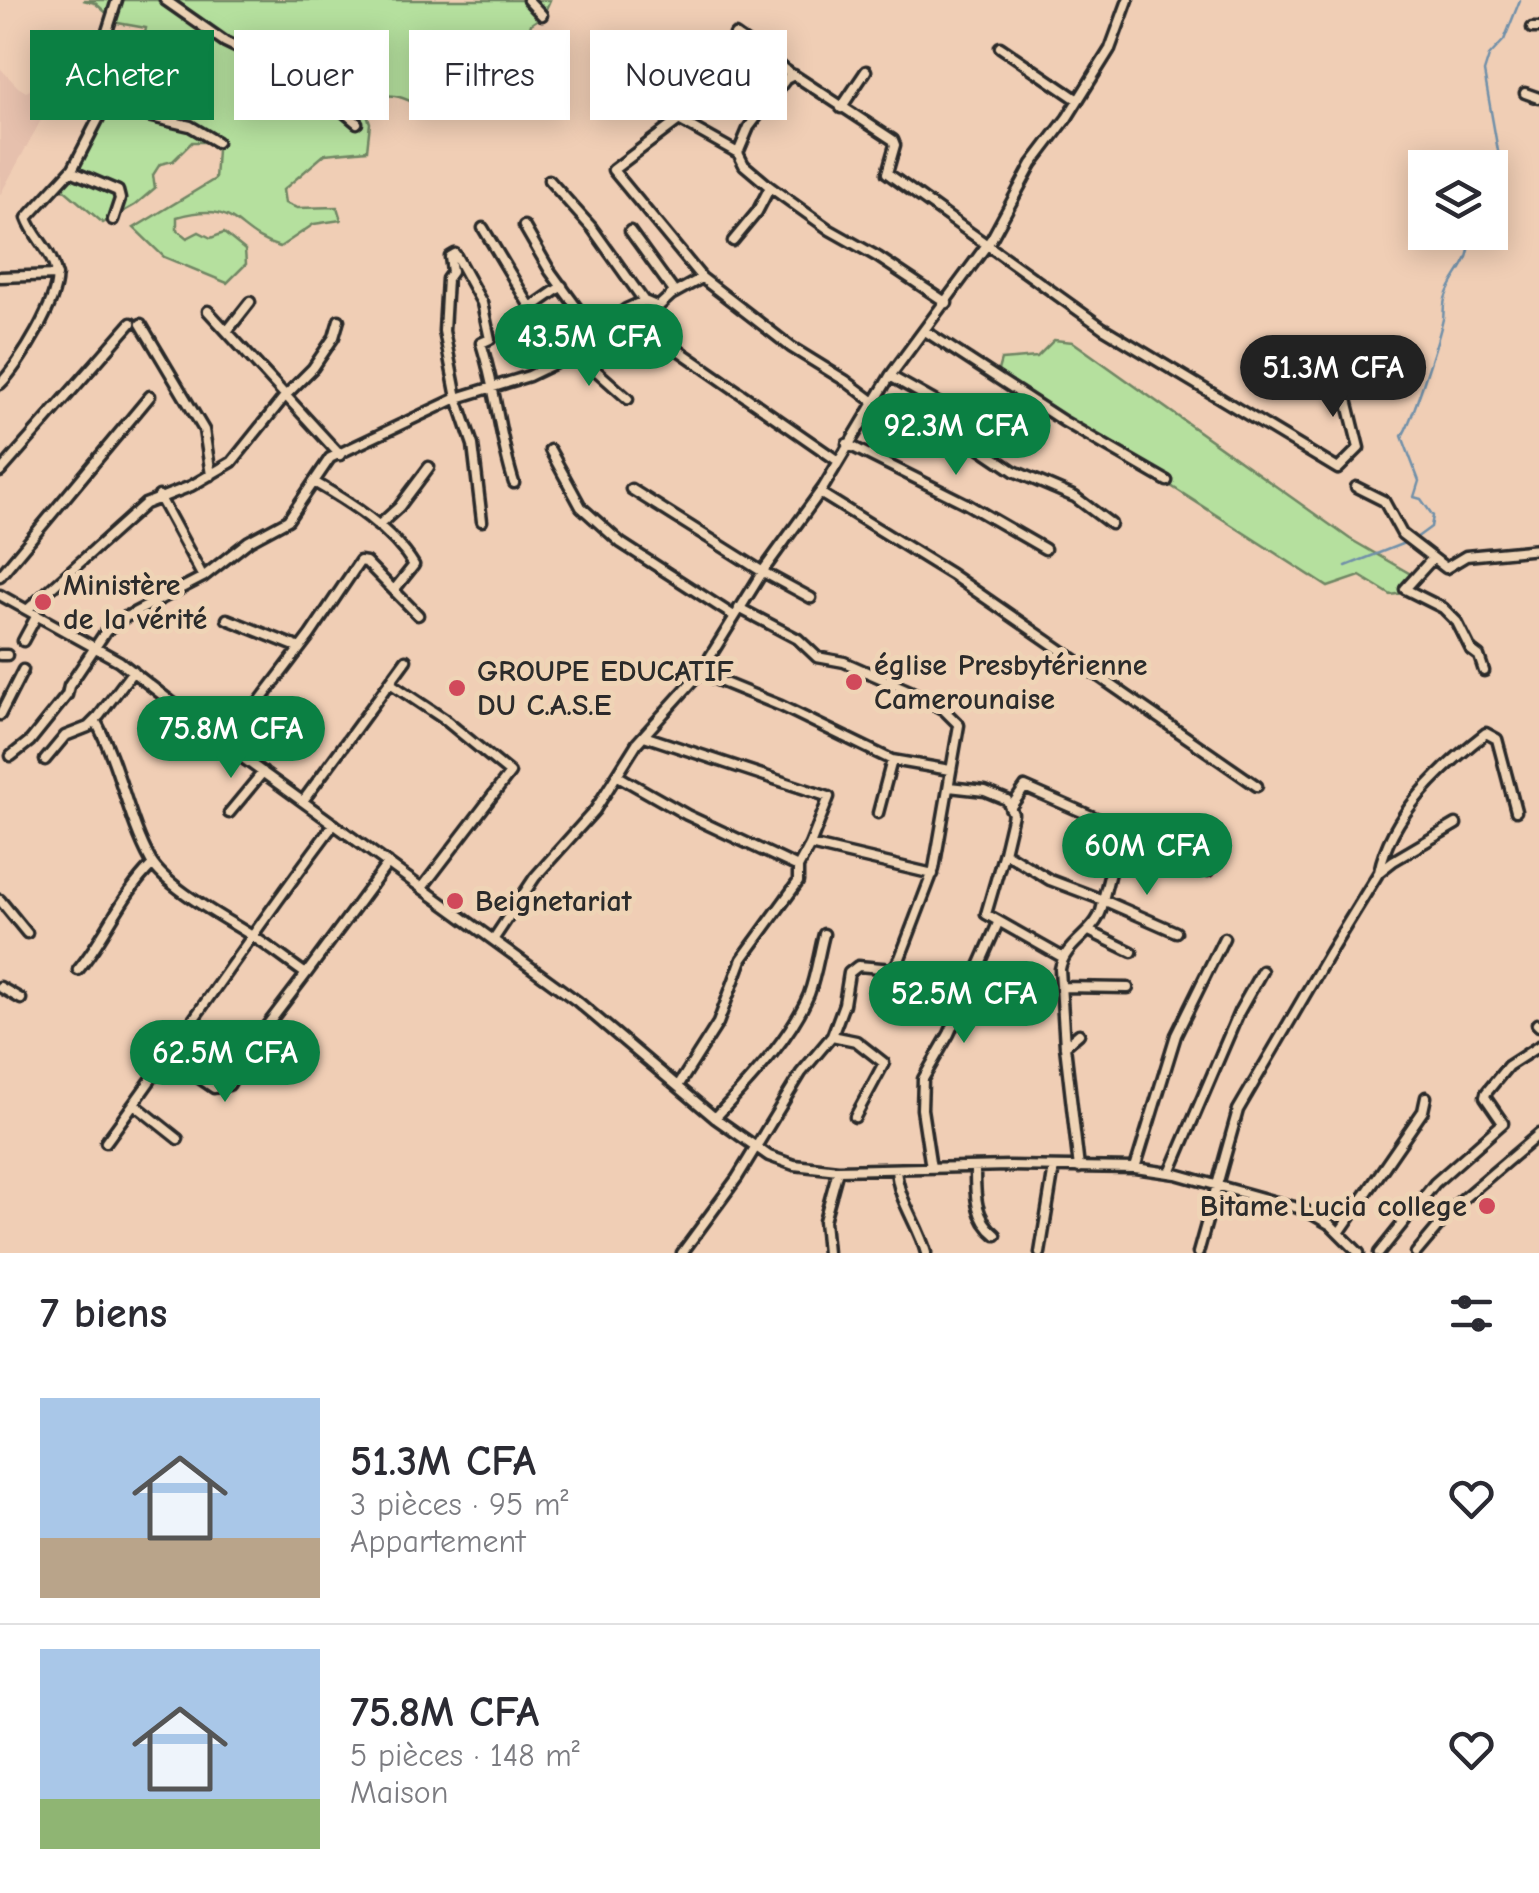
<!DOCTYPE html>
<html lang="fr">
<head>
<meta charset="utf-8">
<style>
  :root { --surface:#fff; --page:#f2f2f3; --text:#2b2b33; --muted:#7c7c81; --line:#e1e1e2; --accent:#0b8043 }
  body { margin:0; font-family:"Comic Neue",sans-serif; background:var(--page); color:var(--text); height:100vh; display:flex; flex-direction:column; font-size:38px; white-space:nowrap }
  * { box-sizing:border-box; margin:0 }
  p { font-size:32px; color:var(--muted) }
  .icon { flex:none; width:55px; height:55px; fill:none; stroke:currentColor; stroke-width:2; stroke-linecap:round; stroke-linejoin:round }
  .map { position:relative; height:1253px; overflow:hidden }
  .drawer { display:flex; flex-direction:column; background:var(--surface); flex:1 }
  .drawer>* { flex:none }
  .banner { position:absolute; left:30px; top:30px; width:1000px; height:90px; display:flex; gap:20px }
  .buttons { position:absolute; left:1408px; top:150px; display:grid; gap:20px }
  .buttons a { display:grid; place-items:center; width:100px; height:100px; border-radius:0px; background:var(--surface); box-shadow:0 5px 25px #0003; font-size:50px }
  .price { position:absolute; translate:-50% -85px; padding:0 22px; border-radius:35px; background:var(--accent); color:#fff; font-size:32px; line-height:65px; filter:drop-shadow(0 2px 5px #0008) }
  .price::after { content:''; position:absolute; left:50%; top:60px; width:30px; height:22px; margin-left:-15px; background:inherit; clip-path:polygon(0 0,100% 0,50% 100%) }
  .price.selected { background:#222; color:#fff }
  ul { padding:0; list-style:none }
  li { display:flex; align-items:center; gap:30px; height:250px; padding:0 40px }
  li+li { border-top:2px solid var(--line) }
  li span { display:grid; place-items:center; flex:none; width:280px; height:200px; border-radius:0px; color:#555 }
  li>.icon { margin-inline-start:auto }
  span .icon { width:120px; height:120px; fill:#fffc; stroke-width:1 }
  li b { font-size:42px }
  h2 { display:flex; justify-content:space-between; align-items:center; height:120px; padding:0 40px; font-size:42px }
  .pill { padding:0 35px; border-radius:0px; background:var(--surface); box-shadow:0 5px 25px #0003; font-size:35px; line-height:90px }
  .pill.selected { background:var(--accent); color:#fff }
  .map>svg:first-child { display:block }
  .built { fill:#e6c0ad }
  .green { fill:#b5e09e; stroke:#708664; stroke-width:2.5 }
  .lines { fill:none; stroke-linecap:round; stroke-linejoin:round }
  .stream { stroke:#7190a9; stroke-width:2.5 }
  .minor-casing { stroke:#2b2b2b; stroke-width:15 }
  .minor { stroke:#efd4b6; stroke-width:8 }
  .poi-dot { fill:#d1495b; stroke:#efd4b6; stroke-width:4 }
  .labels { text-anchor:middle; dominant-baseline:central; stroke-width:10; stroke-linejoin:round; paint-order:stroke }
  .poi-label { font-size:30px; font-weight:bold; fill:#2b2b2b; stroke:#efd4b6; text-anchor:start }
</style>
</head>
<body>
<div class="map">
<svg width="1539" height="1253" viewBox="0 0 1539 1253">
  <rect width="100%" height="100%" fill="#f0ceb5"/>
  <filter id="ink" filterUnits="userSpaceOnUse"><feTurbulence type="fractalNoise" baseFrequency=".01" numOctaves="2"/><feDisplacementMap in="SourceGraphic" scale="20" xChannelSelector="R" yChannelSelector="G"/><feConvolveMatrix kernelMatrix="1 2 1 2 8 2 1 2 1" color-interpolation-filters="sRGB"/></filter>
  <g filter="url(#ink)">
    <path class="built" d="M0 68 18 87 26 92 32 89 40 98 51 102 0 195Z"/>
    <path class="green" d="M83 0H550L543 16 531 24 524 49 514 60 515 86 508 98 479 96C474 101 469 110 463 114 438 131 407 82 372 99L366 111 370 123 367 150 325 154 283 190 285 203 297 208 337 207 341 220 314 224 280 247C233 234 240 199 177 217V230L187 238 199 232 211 238 224 233 245 250 246 264 227 283 164 257 134 228 215 179 217 150 207 142H192L173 161 160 164 153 175 155 188 135 205 103 223 54 181 80 168 95 118 119 102 124 76 141 54 146 28 118 23 95 3Z
      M1054 340 1073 342 1350 539 1414 576 1403 593 1391 595 1360 576 1328 587 997 374 1001 360 1037 357Z"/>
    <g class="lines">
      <path class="stream" d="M1490 186 1501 168 1484 72 1489 56 1504 40 1520 0
        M1416 538 1431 527 1433 516 1421 499 1414 497 1419 481 1402 436C1412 422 1438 341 1443 319 1444 312 1443 303 1446 296 1455 271 1473 263 1470 232
        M1346 566 1407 542"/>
      <defs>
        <path id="minor" d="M165 0 225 42 308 82 357 123
          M528 0 542 15
          M1532 28H1539
          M735 35 791 74
          M1000 47 1078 100
          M701 86 679 120 738 153 744 165 770 187 830 230 878 257 947 303
          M626 87 679 120 613 170 702 278 791 347 846 381 874 402
          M1525 93 1539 98
          M105 106 190 126 217 142
          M841 108 866 71
          M738 153 749 127 786 79 794 75 893 140 895 145 887 173 1103 328 1338 469 1359 448 1341 375
          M71 171 118 191 120 199 113 220
          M549 180 592 228 644 301
          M524 226 550 271 596 334
          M483 228 562 360
          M630 231 675 293
          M733 241 757 212 770 187
          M455 254 450 257 452 272 447 279 444 331 457 398 473 445 482 521
          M455 254 482 303 490 339 481 343C496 389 499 436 514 483
          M0 277 57 275
          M532 307 562 286
          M627 310 674 347 838 461
          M208 311 340 455
          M141 324 204 430 211 475
          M228 330 250 302
          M925 331 1063 421 1167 481
          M574 351 628 399
          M890 376 977 425V446L1014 471 1075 497 1111 524
          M0 384C18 367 61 297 56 273 52 251 34 238 27 218L73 168 105 106H90L85 101 117 0
          M847 444 965 503 1045 549
          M550 450 581 507 621 543 734 616
          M0 472 131 323
          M314 482C349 502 392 529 414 565L394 590
          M1356 487 1384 501 1402 534 1446 568 1466 556 1539 549
          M631 489 763 572 811 598
          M820 493 951 574 1257 786
          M159 496 203 577
          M378 526 399 507 429 467
          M1433 558 1405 589 1443 608 1457 622 1471 650 1479 656 1484 671
          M0 576 150 396
          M0 595 119 661 247 761 577 1001 715 1118 769 1156 794 1165 838 1170 1009 1166 1135 1168 1176 1174 1305 1210 1331 1225 1359 1253
          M27 610 145 504 191 486 232 462 285 396 313 368 334 337 339 320
          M227 619 300 648
          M23 641 37 615
          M0 655H7
          M700 673 781 706 892 760
          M390 683 444 719 510 773 422 888
          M0 715 23 670
          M95 720C120 765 127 817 151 861 166 887 224 918 249 934 269 946 287 961 306 974L256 1040 229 1085 214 1088 170 1058
          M644 736 829 797 810 845
          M230 747 247 718 310 635 360 561 366 562 418 615
          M11 756 30 741 67 695 69 686 106 631 122 619 203 577 249 541 288 520 330 458 457 398 529 376 562 360 626 309 644 301 658 307 671 295 702 278
          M45 760 65 736 88 727 99 716 133 671
          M618 776 687 815 798 867V882L742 959 718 1023 678 1086
          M949 787 985 791 1007 800 1013 814 1004 852 1050 880 1103 900C1102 932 1065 940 1060 969L1065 1046 1079 1168
          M303 801 406 660
          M1010 808 1025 787 1121 829 1103 900 1176 932
          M229 813 263 772
          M878 813 892 760 950 770
          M1120 835 1151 852 1208 871
          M1004 852 986 914 1062 957
          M798 867 810 845 933 874
          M1379 872C1391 814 1441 768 1486 733L1497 739 1516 811
          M0 900 27 933
          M1089 931 1132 952
          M493 940 535 877 595 810 637 743 700 673 765 568 823 488 890 376 992 238 1032 164 1067 118 1110 49 1128 0
          M78 970C106 936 121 895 153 864
          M306 974 388 863
          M0 987 21 999
          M1061 987 1128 988
          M1537 1024 1539 1026
          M832 1036 856 1041 884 1063 855 1117
          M1065 1046 1079 1034
          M134 1104 178 1139
          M715 1118C748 1082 790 1040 809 994 816 975 819 953 824 934
          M106 1142C183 1037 255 928 334 824
          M975 1167C975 1193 974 1218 996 1235
          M931 1168 922 1109 923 1079 949 1034 998 923
          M1135 1168 1176 1035 1224 938
          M896 1169C898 1201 918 1223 926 1253
          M1170 1173 1239 1012 1262 971
          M1339 1233 1423 1111 1426 1097
          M682 1253 737 1178 801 1073 832 1036 844 1004 849 973 858 966 893 969 900 958 934 869 959 725 944 710 910 691 844 662 817 657 798 639 739 608
          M827 1253 824 1221 838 1170
          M1040 1253 1054 1167
          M1198 1253 1238 1110 1330 952 1379 872 1393 861 1456 824
          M1379 1253 1435 1183 1503 1123 1485 1097 1486 1093 1508 1066 1539 1046
          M1416 1253 1458 1203 1539 1134"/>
      </defs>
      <use href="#minor" class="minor-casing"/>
      <use href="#minor" class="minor"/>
    </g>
  </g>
  <g class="poi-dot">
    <circle cx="43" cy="602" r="10"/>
    <circle cx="854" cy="682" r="10"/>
    <circle cx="457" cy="688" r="10"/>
    <circle cx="455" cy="901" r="10"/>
    <circle cx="1487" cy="1206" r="10"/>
  </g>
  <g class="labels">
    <g class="poi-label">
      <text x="63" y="585">Ministère<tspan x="63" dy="34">de la vérité</tspan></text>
      <text x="874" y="665">église Presbytérienne<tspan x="874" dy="34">Camerounaise</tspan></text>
      <text x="477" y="671">GROUPE EDUCATIF<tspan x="477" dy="34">DU C.A.S.E</tspan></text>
      <text x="475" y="901">Beignetariat</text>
      <text x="1467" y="1206" text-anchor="end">Bitame Lucia college</text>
    </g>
  </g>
</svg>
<div class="buttons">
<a><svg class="icon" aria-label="layers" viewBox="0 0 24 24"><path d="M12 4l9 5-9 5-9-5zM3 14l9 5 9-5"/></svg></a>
</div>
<b class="price" style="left:589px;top:389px">43.5M CFA</b>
<b class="price selected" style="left:1333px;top:420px">51.3M CFA</b>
<b class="price" style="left:956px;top:478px">92.3M CFA</b>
<b class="price" style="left:231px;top:781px">75.8M CFA</b>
<b class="price" style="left:1147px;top:898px">60M CFA</b>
<b class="price" style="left:964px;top:1046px">52.5M CFA</b>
<b class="price" style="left:225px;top:1105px">62.5M CFA</b>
<div class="banner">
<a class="pill selected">Acheter</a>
<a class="pill">Louer</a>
<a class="pill">Filtres</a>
<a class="pill">Nouveau</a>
</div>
</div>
<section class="drawer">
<h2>7 biens<svg class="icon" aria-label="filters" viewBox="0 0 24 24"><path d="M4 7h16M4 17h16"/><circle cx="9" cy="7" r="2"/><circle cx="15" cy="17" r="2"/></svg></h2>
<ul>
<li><span style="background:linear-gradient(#a9c7e8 70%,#b9a48a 0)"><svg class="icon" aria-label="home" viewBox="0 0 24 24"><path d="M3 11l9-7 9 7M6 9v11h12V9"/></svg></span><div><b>51.3M CFA</b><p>3 pièces · 95 m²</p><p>Appartement</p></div><svg class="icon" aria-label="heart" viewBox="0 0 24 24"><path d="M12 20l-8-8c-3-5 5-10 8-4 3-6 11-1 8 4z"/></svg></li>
<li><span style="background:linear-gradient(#a9c7e8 75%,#8fb573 0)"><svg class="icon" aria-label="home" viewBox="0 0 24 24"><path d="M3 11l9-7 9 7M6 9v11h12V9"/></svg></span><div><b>75.8M CFA</b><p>5 pièces · 148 m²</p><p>Maison</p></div><svg class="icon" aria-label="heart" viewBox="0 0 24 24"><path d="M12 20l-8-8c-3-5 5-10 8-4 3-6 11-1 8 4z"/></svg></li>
</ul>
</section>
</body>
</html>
